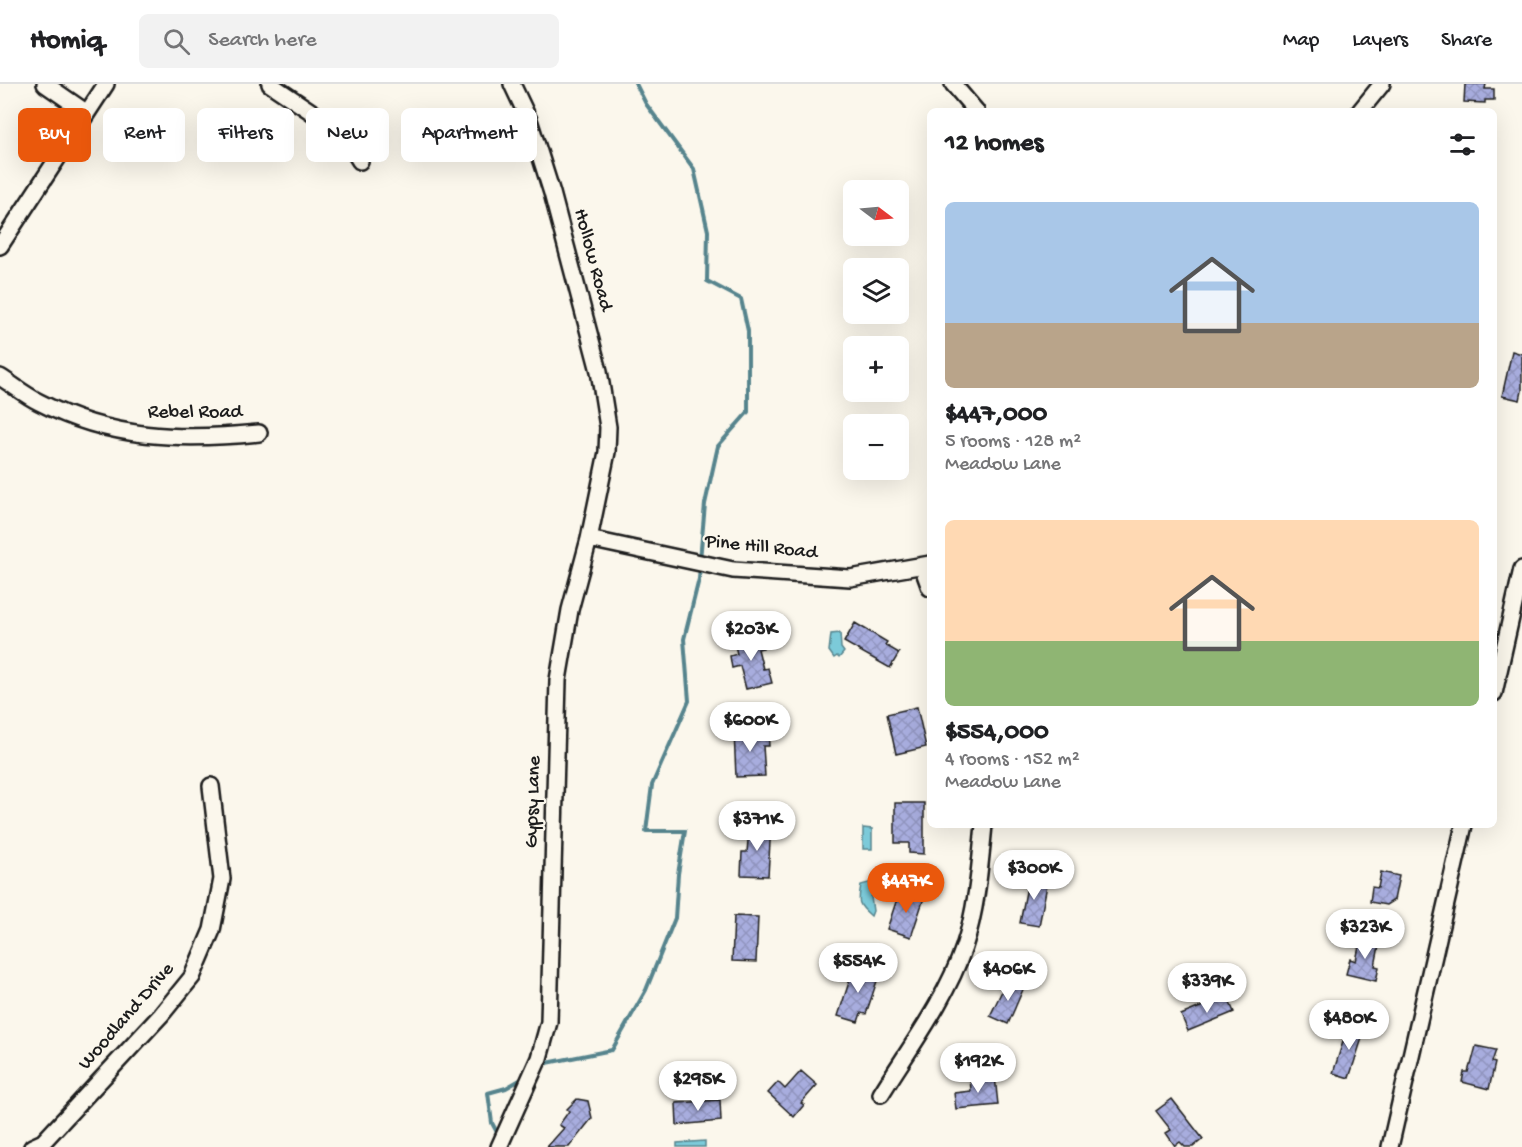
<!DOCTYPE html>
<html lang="en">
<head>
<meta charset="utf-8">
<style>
  :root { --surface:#fff; --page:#f2f2f2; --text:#202124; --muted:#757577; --line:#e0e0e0; --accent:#ea580c }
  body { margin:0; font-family:"Gochi Hand",sans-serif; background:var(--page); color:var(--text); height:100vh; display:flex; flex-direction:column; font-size:22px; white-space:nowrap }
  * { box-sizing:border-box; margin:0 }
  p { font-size:20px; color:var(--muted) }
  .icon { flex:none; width:33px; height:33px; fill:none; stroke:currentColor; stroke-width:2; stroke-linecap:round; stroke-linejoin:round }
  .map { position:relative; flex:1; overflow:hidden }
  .side { position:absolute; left:927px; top:24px; width:570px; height:720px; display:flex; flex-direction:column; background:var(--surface); border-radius:9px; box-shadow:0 6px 24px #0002 }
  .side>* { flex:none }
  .banner { position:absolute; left:18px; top:24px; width:570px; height:54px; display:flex; gap:12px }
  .needle { width:39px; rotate:106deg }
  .fabs { position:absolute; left:843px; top:96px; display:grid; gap:12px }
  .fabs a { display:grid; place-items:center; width:66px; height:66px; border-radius:9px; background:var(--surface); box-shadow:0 6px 24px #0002; font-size:30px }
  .price { position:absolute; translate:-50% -51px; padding:0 14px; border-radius:21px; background:#fff; color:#222; font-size:20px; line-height:39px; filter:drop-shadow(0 2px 3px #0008) }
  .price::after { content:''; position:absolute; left:50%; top:36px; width:18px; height:14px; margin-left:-9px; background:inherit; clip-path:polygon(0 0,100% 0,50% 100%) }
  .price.current { background:var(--accent); color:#fff }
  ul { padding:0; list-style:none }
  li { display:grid; align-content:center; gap:12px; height:318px; padding:0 18px }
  li span { display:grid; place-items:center; height:186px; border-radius:9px; color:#555 }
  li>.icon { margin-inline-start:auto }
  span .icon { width:108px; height:108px; fill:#fffc; stroke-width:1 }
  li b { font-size:26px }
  h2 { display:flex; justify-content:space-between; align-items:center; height:72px; padding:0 18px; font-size:26px }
  .chip { padding:0 21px; border-radius:9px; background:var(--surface); box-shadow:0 6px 24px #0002; font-size:21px; line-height:54px }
  .chip.current { background:var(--accent); color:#fff }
  header { display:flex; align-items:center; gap:36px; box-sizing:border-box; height:84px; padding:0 30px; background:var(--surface); border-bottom:2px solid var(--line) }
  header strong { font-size:28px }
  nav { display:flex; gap:33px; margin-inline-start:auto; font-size:21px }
  .search { width:420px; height:54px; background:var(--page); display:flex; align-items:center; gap:15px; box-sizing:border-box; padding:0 21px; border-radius:9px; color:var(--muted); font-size:22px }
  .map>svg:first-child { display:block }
  .water { fill:#7ccad9; stroke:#56848d; stroke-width:1.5 }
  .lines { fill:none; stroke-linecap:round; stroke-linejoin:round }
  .stream { stroke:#56848d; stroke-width:4 }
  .building { fill:url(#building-cross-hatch); stroke:#1c1c1c; stroke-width:1.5 }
  .minor-casing { stroke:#1c1c1c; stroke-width:20 }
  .minor { stroke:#fbf7ec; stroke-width:15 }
  .labels { text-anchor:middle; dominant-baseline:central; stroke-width:4.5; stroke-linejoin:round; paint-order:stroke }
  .street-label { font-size:20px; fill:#1c1c1c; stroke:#fbf7ec }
</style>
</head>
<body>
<header>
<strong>Homiq</strong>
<div class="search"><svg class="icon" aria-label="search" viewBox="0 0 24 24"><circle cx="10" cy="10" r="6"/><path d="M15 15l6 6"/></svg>Search here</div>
<nav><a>Map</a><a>Layers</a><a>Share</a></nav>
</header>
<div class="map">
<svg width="1522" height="1063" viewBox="0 0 1522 1063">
  <defs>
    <pattern id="building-cross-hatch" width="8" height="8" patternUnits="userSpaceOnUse" patternTransform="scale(1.5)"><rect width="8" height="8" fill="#a8adde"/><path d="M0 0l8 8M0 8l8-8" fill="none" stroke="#9094be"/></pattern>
  </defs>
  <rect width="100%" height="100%" fill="#fbf7ec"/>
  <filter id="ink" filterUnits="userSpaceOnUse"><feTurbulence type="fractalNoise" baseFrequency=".0167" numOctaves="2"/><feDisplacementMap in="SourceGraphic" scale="12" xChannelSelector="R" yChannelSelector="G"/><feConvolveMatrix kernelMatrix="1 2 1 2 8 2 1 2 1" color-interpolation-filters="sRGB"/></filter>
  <g filter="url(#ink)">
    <path class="water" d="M840 549 841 564 844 568 839 574 837 572 834 574 829 567 831 550Z
      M863 744 872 745V765H863Z
      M872 798 877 804 871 813 873 827 871 832C857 820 858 818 861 801Z
      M705 1057V1063H677V1059Z"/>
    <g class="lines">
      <path class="stream" d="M636 0 646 20 694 85 708 147 707 197 741 215 748 247V328L718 362 705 420 700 476
        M541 983 547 979 612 966 646 906 675 834 678 790 685 747H646L652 701 689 617 684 555 699 495 700 483
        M499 1052 492 1039 488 1009 506 1004 525 993"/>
    </g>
    <path class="building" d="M1465 0H1486L1485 5H1494V16H1485V19L1464 18Z
      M1512 267 1522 270V307L1520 316 1502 312Z
      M855 539 887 558 885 561 899 569 890 584 844 558Z
      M759 550 763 564 758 565 763 585 768 584 772 599 746 605 740 582 732 584 730 572 737 570 734 557Z
      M917 623 926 663 896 670 887 630Z
      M768 646 769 662H763L765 692 736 693 734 648Z
      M895 719H924V770L909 769V759H895Z
      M757 740 771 741 768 792 741 791 742 768H747L749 745 757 746Z
      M1381 788 1399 792 1394 816 1386 821 1370 818 1372 803 1378 804Z
      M1029 792 1048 796 1039 842 1020 839Z
      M900 806 924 814 911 853 887 845Z
      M734 832 758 833 756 878 732 877Z
      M1361 853 1380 857 1375 882 1379 883 1376 897 1346 890 1350 875 1356 877Z
      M854 883 879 891 866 930 861 929 858 938 838 932Z
      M1011 895 1025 901 1008 940 990 932 1002 907 1005 909Z
      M1227 912 1234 928 1188 947 1181 931Z
      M1349 939 1365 945 1349 994 1333 989Z
      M1476 962 1496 966 1492 978 1495 979 1489 1005 1462 998 1464 988H1468L1470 981H1471Z
      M801 987 817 1001 801 1019 804 1021 794 1033 768 1009 778 998 785 1005Z
      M981 992H995L998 1021 956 1025 954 1009 971 1007 970 993Z
      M577 1015 588 1017 592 1034 569 1063H547L564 1044 559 1041 569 1027 567 1025Z
      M1172 1015 1203 1055 1193 1063H1185L1180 1058 1175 1062 1166 1049 1171 1046 1156 1027Z
      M720 1016 721 1037 677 1041 676 1019Z"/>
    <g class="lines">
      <defs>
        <path id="minor" d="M45 0 87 29
          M270 0 334 43 347 56 360 77
          M953 0 976 27
          M1360 27 1382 0
          M0 162 106 0
          M0 293C13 301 25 311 39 318 110 355 181 357 259 349
          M589 455 733 486 850 494 930 480
          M922 482 930 504
          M1494 609 1522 485
          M881 1010C910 963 946 916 964 863 977 824 980 781 984 741
          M32 1063 43 1058 161 931 192 893 212 846 222 795 211 702
          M499 1063 539 974 549 938 558 596 570 526 589 455 607 368 608 343 599 287 552 109 529 36 512 0
          M1390 1063 1464 741"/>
      </defs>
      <use href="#minor" class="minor-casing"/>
      <use href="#minor" class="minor"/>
    </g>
  </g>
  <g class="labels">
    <g class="street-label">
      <text transform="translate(592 176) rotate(75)">Hollow Road</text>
      <text x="195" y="329">Rebel Road</text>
      <text transform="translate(761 464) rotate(6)">Pine Hill Road</text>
      <text transform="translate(534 718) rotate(-88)">Gypsy Lane</text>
      <text transform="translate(127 933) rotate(-49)">Woodland Drive</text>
    </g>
  </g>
</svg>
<div class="fabs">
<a><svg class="needle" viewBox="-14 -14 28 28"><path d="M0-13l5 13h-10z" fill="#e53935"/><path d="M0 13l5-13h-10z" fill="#757577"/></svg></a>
<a><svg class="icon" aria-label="layers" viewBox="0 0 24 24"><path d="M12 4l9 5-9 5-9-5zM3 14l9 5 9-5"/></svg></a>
<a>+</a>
<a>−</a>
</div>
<b class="price" style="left:751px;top:578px">$203K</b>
<b class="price" style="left:750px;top:669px">$600K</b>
<b class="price" style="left:757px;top:768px">$371K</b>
<b class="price" style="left:1034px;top:817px">$300K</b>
<b class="price current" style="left:906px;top:830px">$447K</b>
<b class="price" style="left:1365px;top:876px">$323K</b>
<b class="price" style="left:858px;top:910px">$554K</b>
<b class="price" style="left:1008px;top:918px">$406K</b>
<b class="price" style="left:1207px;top:930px">$339K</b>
<b class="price" style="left:1349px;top:967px">$480K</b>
<b class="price" style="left:978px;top:1010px">$192K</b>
<b class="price" style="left:698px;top:1028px">$295K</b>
<div class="banner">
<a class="chip current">Buy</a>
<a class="chip">Rent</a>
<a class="chip">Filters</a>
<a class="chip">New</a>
<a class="chip">Apartment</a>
</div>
<section class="side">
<h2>12 homes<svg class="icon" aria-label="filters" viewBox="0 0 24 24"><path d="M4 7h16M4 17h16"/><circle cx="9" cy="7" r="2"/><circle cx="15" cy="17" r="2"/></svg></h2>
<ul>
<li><span style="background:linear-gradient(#a9c7e8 65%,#b9a48a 0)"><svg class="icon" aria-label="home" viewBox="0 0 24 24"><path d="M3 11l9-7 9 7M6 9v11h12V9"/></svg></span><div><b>$447,000</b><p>5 rooms · 128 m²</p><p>Meadow Lane</p></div></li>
<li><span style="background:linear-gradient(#ffd9b3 65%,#8fb573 0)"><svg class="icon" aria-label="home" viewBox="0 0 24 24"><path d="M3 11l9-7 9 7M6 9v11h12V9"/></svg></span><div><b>$554,000</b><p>4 rooms · 152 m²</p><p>Meadow Lane</p></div></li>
</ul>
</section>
</div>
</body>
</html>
